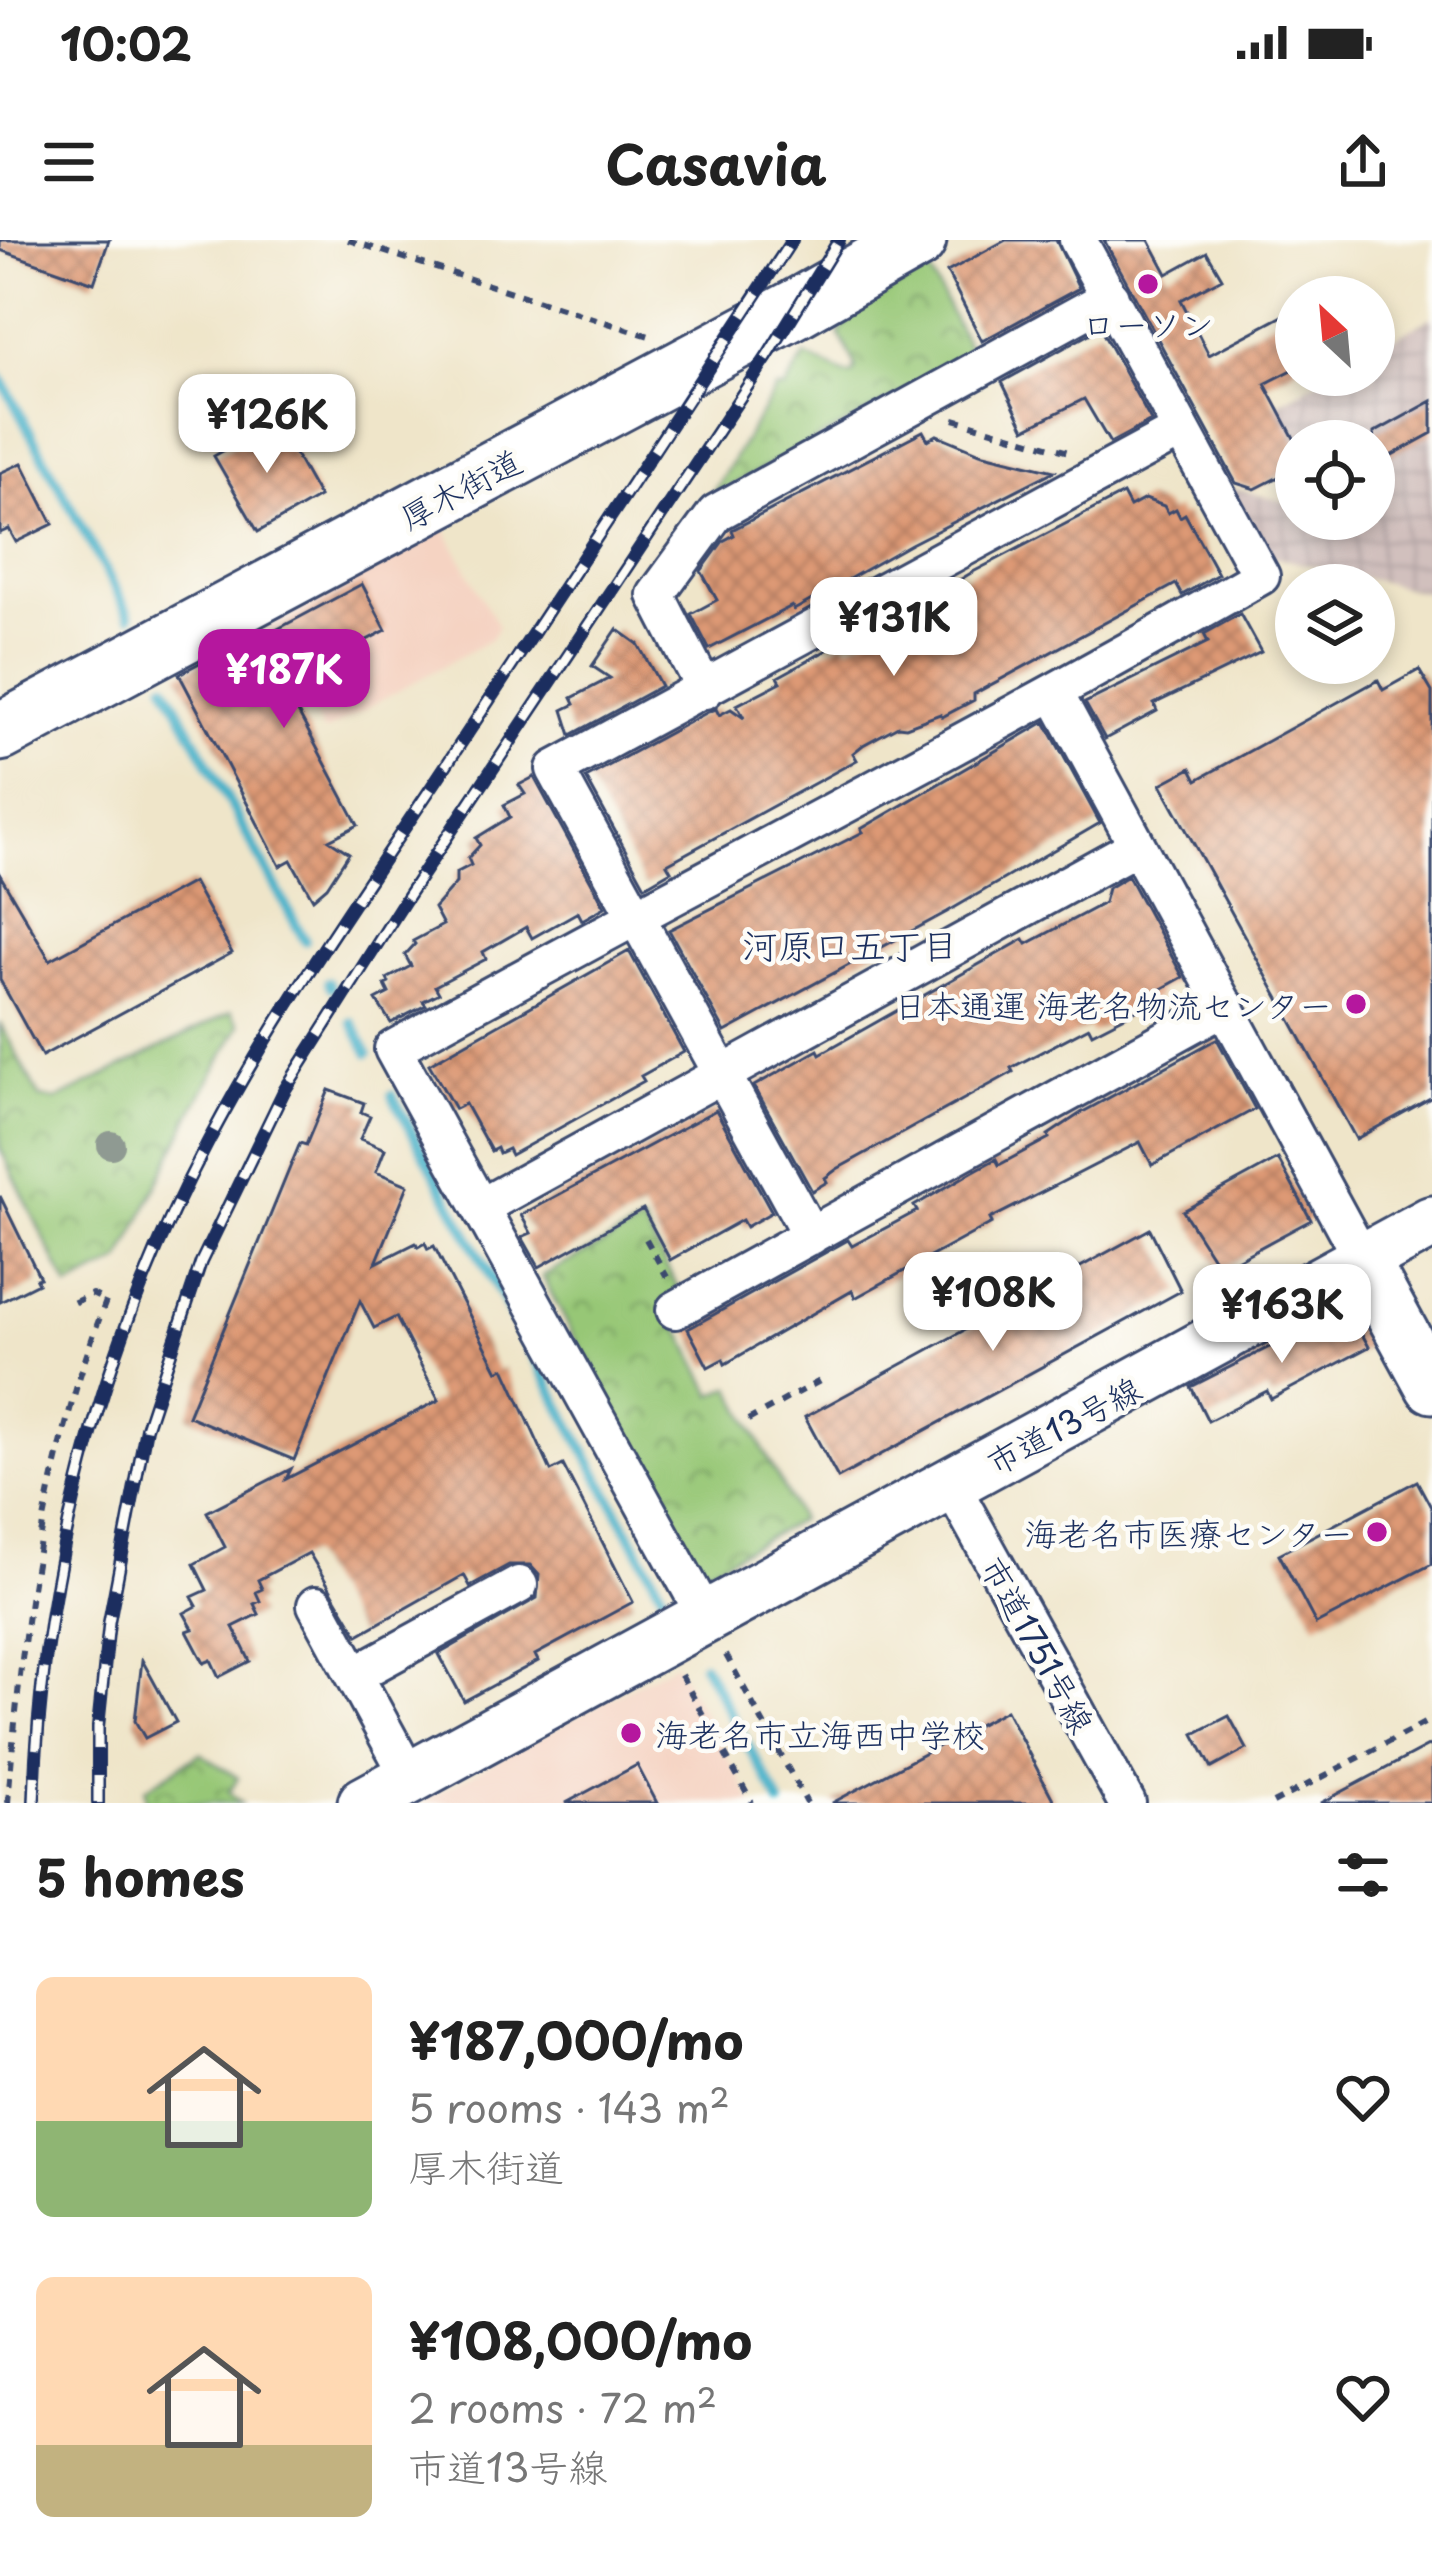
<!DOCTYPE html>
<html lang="en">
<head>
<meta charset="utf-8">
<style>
  :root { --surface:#fff; --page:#f6f6f6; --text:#222; --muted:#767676; --accent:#b5179e }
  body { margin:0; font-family:"Playpen Sans","Klee One",sans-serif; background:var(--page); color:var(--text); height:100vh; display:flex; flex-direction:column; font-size:45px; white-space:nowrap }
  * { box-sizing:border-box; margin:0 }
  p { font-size:39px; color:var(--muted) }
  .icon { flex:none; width:66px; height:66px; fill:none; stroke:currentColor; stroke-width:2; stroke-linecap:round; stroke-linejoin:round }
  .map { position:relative; height:1563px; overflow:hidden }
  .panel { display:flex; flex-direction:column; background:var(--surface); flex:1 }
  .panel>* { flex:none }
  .needle { width:78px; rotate:334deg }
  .tools { position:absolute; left:1275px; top:36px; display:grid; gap:24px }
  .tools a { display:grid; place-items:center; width:120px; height:120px; border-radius:50%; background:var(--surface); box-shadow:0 6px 18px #0003; font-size:60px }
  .price { position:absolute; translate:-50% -102px; padding:0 27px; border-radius:24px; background:#fff; color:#222; font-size:39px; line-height:78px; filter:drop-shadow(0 3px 6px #0008) }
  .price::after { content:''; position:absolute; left:50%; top:72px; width:36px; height:27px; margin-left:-18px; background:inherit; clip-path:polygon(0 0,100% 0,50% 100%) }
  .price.current { background:var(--accent); color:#fff }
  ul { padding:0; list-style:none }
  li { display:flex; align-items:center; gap:36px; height:300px; padding:0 36px }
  li span { display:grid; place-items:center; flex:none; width:336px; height:240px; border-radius:18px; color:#555 }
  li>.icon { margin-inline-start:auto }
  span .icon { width:144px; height:144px; fill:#fffc; stroke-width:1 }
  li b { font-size:51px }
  h2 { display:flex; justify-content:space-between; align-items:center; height:144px; padding:0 36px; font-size:51px }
  .status { display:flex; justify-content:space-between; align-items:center; height:84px; padding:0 60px; background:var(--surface); direction:ltr }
  .status svg { height:33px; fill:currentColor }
  header { display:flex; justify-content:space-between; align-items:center; height:156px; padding:0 36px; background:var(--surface); font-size:54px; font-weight:700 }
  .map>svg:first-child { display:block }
  .built { fill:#f5d3c2 }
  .industrial { fill:url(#industrial-grid); fill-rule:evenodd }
  .park { fill:url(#park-crowns); stroke:#597b6a; stroke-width:3 }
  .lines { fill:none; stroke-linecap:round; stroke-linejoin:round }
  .stream { stroke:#4bb2c9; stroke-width:10 }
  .building { fill:url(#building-cross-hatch) }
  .street-casing { stroke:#3b4a6e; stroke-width:42 }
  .secondary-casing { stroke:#3b4a6e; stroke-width:57 }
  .primary-casing { stroke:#3b4a6e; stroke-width:63 }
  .path { stroke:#3b4a6e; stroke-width:6; stroke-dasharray:9 9; stroke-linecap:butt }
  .street { stroke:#fff; stroke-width:36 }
  .secondary { stroke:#fff; stroke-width:51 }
  .primary { stroke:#fff; stroke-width:57 }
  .rail-casing { stroke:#1b2f5e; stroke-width:14 }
  .rail { stroke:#fdfcf7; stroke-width:9; stroke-dasharray:27; stroke-linecap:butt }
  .tree { fill:#8f9a92 }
  .poi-dot { fill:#b5179e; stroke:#fdfcf7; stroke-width:4.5 }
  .labels { text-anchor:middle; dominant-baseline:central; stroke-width:9; stroke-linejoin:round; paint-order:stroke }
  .poi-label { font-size:33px; fill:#1b2f5e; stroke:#fdfcf7; text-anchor:end }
  .street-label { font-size:33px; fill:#1b2f5e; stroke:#fdfcf7 }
  .neighbourhood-label { font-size:36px; fill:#1b2f5e; stroke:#fdfcf7 }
</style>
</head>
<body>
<div class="status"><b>10:02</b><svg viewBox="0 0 49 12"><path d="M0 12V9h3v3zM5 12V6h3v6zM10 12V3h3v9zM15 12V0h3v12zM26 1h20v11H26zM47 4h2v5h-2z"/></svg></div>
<header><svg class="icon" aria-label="menu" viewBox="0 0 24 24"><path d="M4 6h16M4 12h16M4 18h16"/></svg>Casavia<svg class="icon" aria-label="share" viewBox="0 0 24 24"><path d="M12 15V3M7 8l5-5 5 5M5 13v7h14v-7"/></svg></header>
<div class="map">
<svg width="1432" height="1563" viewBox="0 0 1432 1563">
  <defs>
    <pattern id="industrial-grid" width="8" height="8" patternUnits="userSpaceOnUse" patternTransform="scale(3)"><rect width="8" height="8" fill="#d1c0bd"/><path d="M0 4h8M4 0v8" fill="none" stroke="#b3a5a5"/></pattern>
    <pattern id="park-crowns" width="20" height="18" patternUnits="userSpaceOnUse" patternTransform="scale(3)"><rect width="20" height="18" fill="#97c776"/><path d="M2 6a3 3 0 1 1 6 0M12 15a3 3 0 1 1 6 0" fill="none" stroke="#7aa264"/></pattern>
    <pattern id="building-cross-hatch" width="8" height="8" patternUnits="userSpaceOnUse" patternTransform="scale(3)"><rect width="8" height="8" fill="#dd9974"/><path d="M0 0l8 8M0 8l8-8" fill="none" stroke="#b27d62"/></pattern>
  </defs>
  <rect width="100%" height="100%" fill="#fdfcf7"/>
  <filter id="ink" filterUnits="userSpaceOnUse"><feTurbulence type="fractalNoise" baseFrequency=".00833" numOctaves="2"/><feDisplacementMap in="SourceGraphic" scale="24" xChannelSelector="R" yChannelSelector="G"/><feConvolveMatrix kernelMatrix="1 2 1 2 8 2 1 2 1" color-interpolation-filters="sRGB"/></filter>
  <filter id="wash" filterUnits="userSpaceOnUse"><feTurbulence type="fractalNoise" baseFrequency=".004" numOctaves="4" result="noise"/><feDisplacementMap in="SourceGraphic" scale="48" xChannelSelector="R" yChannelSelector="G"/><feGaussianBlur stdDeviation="2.7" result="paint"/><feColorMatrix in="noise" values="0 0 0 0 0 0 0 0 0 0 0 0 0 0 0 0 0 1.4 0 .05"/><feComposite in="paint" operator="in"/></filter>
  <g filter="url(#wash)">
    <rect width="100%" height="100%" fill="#efe5c9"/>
    <path class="built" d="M444 287 498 387 490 400 324 492 264 384Z
      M675 1423 753 1563H420Z"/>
    <path class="industrial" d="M1432 77V354L1266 315 1229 247 1293 264 1250 179 1328 135H1374V109ZM1296 201H1374V279H1296Z"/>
    <path class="park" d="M929 30 973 116 710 257 776 149H784L805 116 848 135 853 134 856 126 839 94C856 62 899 46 929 30Z
      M231 772 240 785 194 868 121 1021 68 1048 0 908V783L40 858 56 860Z
      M643 983 682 1055 667 1064 713 1155 731 1147 800 1280 699 1334 542 1036Z
      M200 1513 238 1538 229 1552 241 1563H147L145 1549Z"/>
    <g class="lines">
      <path class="stream" d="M0 137 130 376
        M165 444 305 701
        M328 742 331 747
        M352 782 368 813
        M392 855 663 1355
        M703 1424 780 1563"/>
    </g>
    <g id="blocks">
      <path class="building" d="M0 0H109L94 43 0 10Z
        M1006 0H1056L1079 48 982 101 947 32Z
        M1104 0H1149L1167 34 1207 12 1222 38 1181 60 1209 115 1296 69V128L1265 144 1296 202V228L1255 249 1236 243Z
        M1100 88 1151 181 1110 203 1084 159 1025 189 1002 142Z
        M1432 161V193L1374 225V193Z
        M276 181 319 257 258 292 214 216Z
        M923 191 928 200 937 195 980 213 1054 231 911 304 794 370 792 366 709 409 691 374 717 360 701 331 723 301 734 295 732 290Z
        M22 223 53 284 16 302 9 289 0 293V233Z
        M1123 254 1130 267 1145 259 1164 266 1168 273 1176 269 1180 277 1185 274 1218 334 1182 355 1176 344 974 454V460L942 477 940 474 906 487 898 486 863 505 853 513 857 520 667 624 671 631 645 646 586 538 708 472 716 469 719 475 731 469 744 478 737 465 781 442 778 437 838 404 845 401 848 406 897 382 895 379 971 333Z
        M362 344 386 390 283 444 358 585 329 600 349 613 327 647 313 659 291 620 280 626 179 434 256 393 259 399Z
        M1240 374 1261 412 1154 464 1157 471 1105 499 1085 463 1208 402 1204 394Z
        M617 389 638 404 661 446 571 495 563 470 575 464 572 458 610 438 592 426Z
        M1419 430 1432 452V857L1356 899 1161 544 1191 528 1197 540 1378 440 1383 450Z
        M1045 482 1100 583 947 672 725 792 669 690 863 592 861 589Z
        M534 537 605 667 582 680 578 672 532 698 526 687 483 712 486 719 435 746 439 753 423 761 426 765 391 783 376 760 389 753 385 745 389 743 387 739 411 726 405 715 415 704 413 701 443 685 434 668 456 643V633L471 625 468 618 480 605 476 598 510 577 504 565 525 554 519 545Z
        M0 635 50 720 193 642 232 713 42 816 0 740Z
        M1128 636 1183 737 1156 752 1159 757 1129 774 1092 793 1089 787 1011 828 1013 832 837 929 825 938 827 942 812 951 754 846 818 810 820 814 1024 699 1027 704 1104 663 1108 648Z
        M629 711 684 812 641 836 644 841 511 915 508 909 499 913 497 908 491 911 465 864 455 869 429 824Z
        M1217 799 1255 869 1152 925 1140 902 990 979 992 983 855 1058 852 1051 725 1124 723 1119 708 1127 688 1089 848 1000 852 1006 917 971 914 966 972 932 996 919 999 925 1049 898 1048 895 1081 873Z
        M329 850 364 863 361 872 370 876 360 899 385 909 376 932 408 945 376 1023 416 1003 418 1007 425 1003 428 1009 434 1006 498 1131 504 1128 551 1231 563 1225 633 1362 535 1415 538 1421 464 1461 439 1414 537 1358 539 1335 530 1325H509L470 1346 464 1335 358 1395 309 1313 258 1340 262 1349 256 1352 260 1361 254 1364 259 1374 233 1387 250 1421 219 1437 211 1420 204 1423 187 1391 193 1389 184 1373 197 1366 192 1357 207 1350 194 1324 225 1307 207 1272 291 1229 286 1239 439 1160 396 1077 374 1088 360 1061 294 1220 188 1176 300 903 306 905Z
        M716 870 772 972 746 987 742 980 670 1020 643 969 539 1027 522 997 531 993 521 975Z
        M1278 919 1311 980 1220 1029 1183 971Z
        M0 956 40 1038 36 1039 38 1043 0 1062Z
        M1150 989 1181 1051 838 1238 805 1177Z
        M1336 1073 1340 1081 1352 1076 1369 1107 1271 1159 1267 1151 1208 1181 1191 1147Z
        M1417 1241 1432 1269V1324L1316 1384 1279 1314Z
        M142 1420 176 1482 145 1498 135 1481Z
        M1006 1470 1055 1563H832Z
        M1229 1476 1247 1509 1212 1528 1194 1494Z
        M1432 1504V1563H1321Z
        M637 1525 657 1563H566Z"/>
    </g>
  </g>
  <g filter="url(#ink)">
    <use href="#blocks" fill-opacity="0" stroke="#3b4a6e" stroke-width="3"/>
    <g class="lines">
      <defs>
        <path id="street" d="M705 450 656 355 716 273 1110 57
          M1055 454 1363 1021
          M481 967 1137 606
          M811 996 555 529 1181 190
          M675 1070 1226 766
          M951 1245 1127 1563
          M316 1365 410 1538
          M706 1377 393 809C681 649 975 500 1261 336L1078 0
          M354 1435 519 1345"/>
        <path id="secondary" d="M1363 1021 1432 1147
          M364 1563 1432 982"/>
        <path id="primary" d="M0 492 797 68 917 0"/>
      </defs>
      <use href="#street" class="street-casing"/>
      <use href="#secondary" class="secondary-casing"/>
      <use href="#primary" class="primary-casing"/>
      <path class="path" d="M348 0 649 96
        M954 179 1069 212
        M646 999 667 1037
        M748 1180 827 1137
        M726 1415 807 1563
        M681 1435 752 1563
        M8 1563C21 1393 44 1221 106 1061L92 1054 73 1063
        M1273 1563 1432 1479"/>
      <use href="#street" class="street"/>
      <use href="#secondary" class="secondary"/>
      <use href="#primary" class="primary"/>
      <defs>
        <path id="rail" d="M34 1563C41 1334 100 1106 207 904 277 770 366 647 449 521 563 348 679 174 792 0
          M98 1563V1487L109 1382 146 1188 201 1022 284 851 405 660 767 117 839 0"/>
      </defs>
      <use href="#rail" class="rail-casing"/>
      <use href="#rail" class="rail"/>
    </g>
    <circle class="tree" cx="111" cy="905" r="14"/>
  </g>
  <g class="poi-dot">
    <circle cx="1148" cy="44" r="12"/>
    <circle cx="1356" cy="764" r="12"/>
    <circle cx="1377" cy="1292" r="12"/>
    <circle cx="631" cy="1493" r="12"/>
  </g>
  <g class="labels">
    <g class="poi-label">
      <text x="1148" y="83" text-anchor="middle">ローソン</text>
      <text x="1332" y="764">日本通運 海老名物流センター</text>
      <text x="1353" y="1292">海老名市医療センター</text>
      <text x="655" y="1493" text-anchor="start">海老名市立海西中学校</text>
    </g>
    <g class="street-label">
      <text transform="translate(460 248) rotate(-28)">厚木街道</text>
      <text transform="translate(1063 1184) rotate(-28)">市道13号線</text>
      <text transform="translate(1039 1404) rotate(61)">市道1751号線</text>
    </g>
    <g class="neighbourhood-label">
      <text x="850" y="704">河原口五丁目</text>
    </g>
  </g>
</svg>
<div class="tools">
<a><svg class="needle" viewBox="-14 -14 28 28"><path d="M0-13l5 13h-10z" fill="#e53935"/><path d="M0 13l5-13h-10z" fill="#767676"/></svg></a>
<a><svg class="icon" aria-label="locate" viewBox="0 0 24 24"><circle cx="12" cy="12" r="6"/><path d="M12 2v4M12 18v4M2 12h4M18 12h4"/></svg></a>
<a><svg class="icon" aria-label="layers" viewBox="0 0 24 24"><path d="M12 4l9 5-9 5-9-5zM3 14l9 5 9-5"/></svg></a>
</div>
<b class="price" style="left:267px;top:236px">¥126K</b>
<b class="price" style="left:894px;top:439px">¥131K</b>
<b class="price current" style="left:284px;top:491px">¥187K</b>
<b class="price" style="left:993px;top:1114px">¥108K</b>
<b class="price" style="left:1282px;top:1126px">¥163K</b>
</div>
<section class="panel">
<h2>5 homes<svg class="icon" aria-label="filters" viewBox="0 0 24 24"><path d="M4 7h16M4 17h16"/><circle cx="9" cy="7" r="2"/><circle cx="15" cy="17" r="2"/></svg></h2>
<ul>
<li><span style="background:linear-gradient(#ffd9b3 60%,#8fb573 0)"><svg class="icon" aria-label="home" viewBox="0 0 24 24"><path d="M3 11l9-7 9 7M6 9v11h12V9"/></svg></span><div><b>¥187,000/mo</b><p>5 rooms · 143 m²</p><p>厚木街道</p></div><svg class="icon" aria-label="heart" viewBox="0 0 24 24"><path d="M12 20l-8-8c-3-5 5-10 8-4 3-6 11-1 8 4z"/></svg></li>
<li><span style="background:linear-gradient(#ffd9b3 70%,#c2b280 0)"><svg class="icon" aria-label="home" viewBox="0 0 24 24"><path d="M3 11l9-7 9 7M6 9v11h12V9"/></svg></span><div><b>¥108,000/mo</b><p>2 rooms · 72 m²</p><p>市道13号線</p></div><svg class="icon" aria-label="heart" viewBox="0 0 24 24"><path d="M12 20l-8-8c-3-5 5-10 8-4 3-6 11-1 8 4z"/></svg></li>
</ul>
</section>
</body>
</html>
